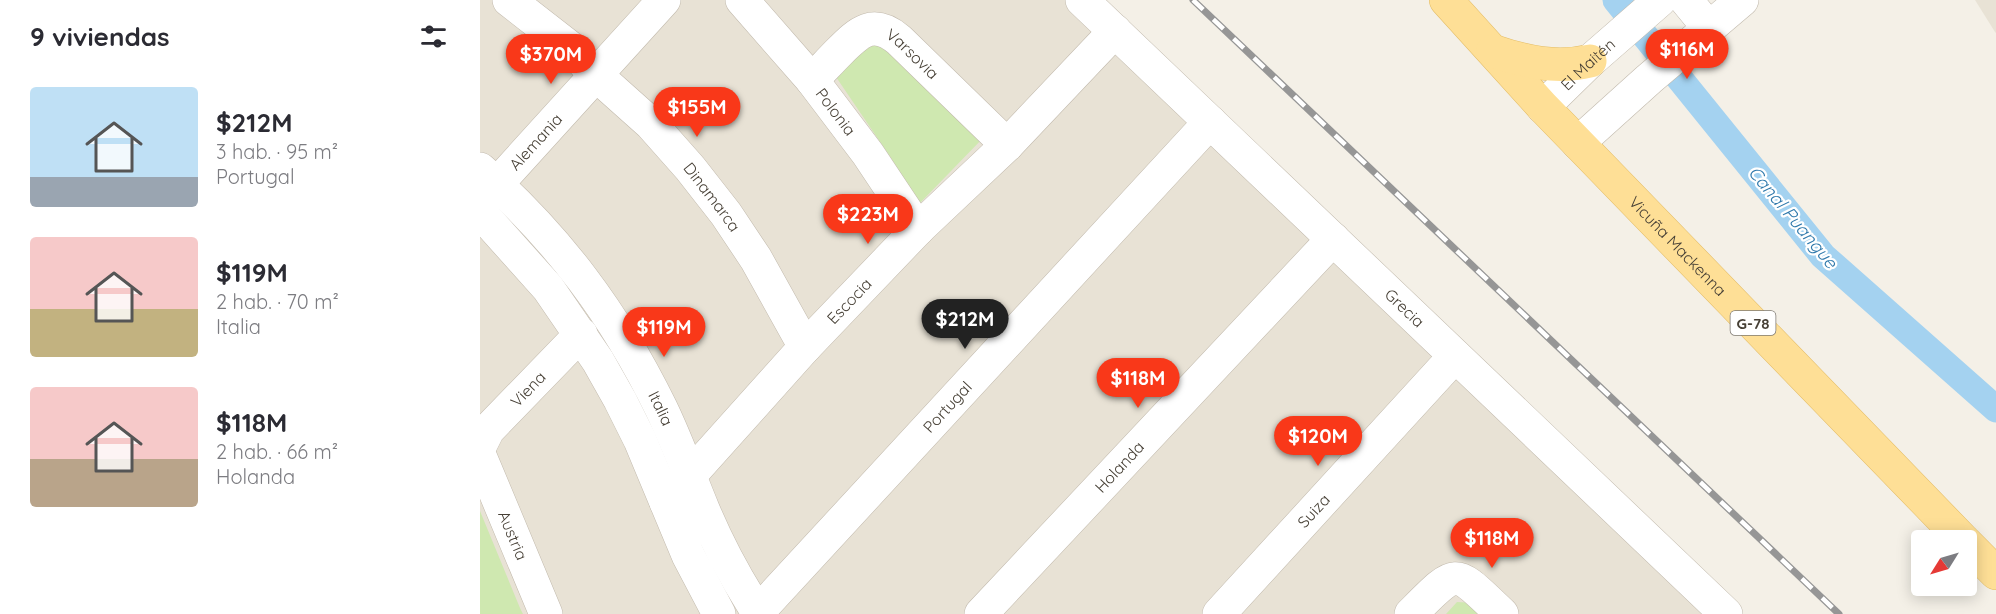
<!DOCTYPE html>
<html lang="es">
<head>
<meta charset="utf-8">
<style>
  :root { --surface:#fff; --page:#f2f2f3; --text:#2b2b33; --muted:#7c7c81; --accent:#f93819 }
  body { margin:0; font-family:Quicksand,sans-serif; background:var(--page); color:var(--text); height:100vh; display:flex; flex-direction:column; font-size:22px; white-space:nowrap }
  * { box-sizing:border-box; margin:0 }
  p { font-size:20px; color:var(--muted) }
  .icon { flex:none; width:33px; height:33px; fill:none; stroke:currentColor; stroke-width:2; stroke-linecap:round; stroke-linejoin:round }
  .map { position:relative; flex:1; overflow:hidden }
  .side { display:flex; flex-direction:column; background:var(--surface); width:480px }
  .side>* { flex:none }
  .needle { width:39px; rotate:233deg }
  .controls { position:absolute; left:1431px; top:530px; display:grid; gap:12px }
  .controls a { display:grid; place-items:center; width:66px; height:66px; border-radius:6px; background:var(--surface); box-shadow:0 3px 15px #0003; font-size:30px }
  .price { position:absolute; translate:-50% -51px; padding:0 14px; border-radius:21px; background:var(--accent); color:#fff; font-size:20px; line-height:39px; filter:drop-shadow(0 2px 3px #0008) }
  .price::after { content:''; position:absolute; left:50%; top:36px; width:18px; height:14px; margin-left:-9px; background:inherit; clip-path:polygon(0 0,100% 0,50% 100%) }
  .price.current { background:#222; color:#fff }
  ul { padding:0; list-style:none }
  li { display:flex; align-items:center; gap:18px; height:150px; padding:0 30px }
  li span { display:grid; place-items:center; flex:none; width:168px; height:120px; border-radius:6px; color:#555 }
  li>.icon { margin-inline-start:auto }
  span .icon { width:72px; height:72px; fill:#fffc; stroke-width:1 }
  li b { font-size:26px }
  h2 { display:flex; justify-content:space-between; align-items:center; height:72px; padding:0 30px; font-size:26px }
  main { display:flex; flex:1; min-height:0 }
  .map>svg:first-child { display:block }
  .residential { fill:#e8e2d5 }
  .green { fill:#cfe8b0 }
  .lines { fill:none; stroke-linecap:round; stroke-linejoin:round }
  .canal { stroke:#a4d2f0; stroke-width:27 }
  .minor-casing { stroke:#c2baad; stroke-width:34 }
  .major-casing { stroke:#e3bc66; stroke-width:34 }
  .minor { stroke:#fff; stroke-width:33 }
  .major { stroke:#fedf96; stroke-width:33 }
  .rail-casing { stroke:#969696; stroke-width:7 }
  .rail { stroke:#fff; stroke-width:4.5; stroke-dasharray:14; stroke-linecap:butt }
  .labels { text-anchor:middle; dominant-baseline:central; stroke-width:4.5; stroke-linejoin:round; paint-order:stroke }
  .shield { fill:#fff; stroke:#7e7972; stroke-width:1.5 }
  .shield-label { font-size:15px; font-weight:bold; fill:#474036 }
  .street-label { font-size:16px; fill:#474036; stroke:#fff }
  .water-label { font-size:18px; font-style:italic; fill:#2e78ab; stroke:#fff }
</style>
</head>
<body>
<main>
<section class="side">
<h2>9 viviendas<svg class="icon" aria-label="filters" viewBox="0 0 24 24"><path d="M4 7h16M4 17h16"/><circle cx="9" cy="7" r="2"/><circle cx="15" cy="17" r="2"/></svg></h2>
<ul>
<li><span style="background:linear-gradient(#bfe0f5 75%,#9aa5b1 0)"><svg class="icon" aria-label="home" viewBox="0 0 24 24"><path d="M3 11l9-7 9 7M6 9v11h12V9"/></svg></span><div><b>$212M</b><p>3 hab. · 95 m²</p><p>Portugal</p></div></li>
<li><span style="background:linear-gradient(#f6c9c9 60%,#c2b280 0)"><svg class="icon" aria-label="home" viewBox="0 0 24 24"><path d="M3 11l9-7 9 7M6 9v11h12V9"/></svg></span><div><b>$119M</b><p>2 hab. · 70 m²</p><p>Italia</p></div></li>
<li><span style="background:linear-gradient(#f6c9c9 60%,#b9a48a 0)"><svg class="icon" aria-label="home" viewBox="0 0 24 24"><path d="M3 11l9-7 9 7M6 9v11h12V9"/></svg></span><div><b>$118M</b><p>2 hab. · 66 m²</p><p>Holanda</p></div></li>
</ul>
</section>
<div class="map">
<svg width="1516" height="614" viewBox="0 0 1516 614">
  <rect width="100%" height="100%" fill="#f4f0e7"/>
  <path class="residential" d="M0 0H610L1255 614H0Z
    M1495 0H1516V33L1515 32Z"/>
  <path class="green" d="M386 40 409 41 505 136 439 204 411 158 354 74Z
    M0 511 40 608 43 614H0Z
    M977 602 995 603 1007 614H966Z"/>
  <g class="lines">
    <path class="canal" d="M1136 0 1343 256 1516 409"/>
    <defs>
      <g id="minor">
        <path id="s1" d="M29 0 88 46 115 74 171 124 210 168 246 214 276 259 325 347"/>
        <path id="s2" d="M262 0 332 80 388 154 438 229"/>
        <path id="s3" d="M602 0 1246 614"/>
        <path d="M1206 0 1229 28"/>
        <path id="s4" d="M332 80C341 71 350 61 359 52 379 32 393 18 419 40L527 145"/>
        <path id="s5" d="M1063 107 1110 61 1180 0"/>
        <path d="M1098 143 1169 79 1262 0"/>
        <path id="s6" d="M0 169C78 238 135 314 181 408 197 441 209 475 223 509 238 545 258 582 279 614"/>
        <path id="s7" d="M3 202 17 184 184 0"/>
        <path d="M0 212 68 288 118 361 140 400 160 440 208 555 239 614"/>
        <path id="s8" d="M0 446 8 430 101 334"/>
        <path id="s9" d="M0 456 66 614"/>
        <path id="s10" d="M186 502 325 347 438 229 527 145 635 31"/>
        <path id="s11" d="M278 612 730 122"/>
        <path id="s12" d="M501 614 853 239"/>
        <path id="s13" d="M739 614 975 356"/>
        <path d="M931 614C979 566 973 568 1022 614"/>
      </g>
      <g id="major">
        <path id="s14" d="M966 0 1063 107 1483 540"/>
        <path d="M1013 51C1045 62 1076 69 1110 61"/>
        <path d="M1486 543 1516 573"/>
      </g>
    </defs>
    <use href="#minor" class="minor-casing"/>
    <use href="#major" class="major-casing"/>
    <use href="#minor" class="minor"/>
    <use href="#major" class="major"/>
    <defs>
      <path id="rail" d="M713 0 1359 614"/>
    </defs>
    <use href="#rail" class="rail-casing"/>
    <use href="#rail" class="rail"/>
  </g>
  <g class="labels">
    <rect class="shield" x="1250.5" y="311" width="45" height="24" rx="4.5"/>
    <g class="shield-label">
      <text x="1273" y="323">G-78</text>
    </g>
    <g class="street-label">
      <text stroke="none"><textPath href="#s4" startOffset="129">Varsovia</textPath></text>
      <text stroke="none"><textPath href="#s5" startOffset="62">El Maitén</textPath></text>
      <text stroke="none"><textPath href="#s2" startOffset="146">Polonia</textPath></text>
      <text stroke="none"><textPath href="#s7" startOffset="80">Alemania</textPath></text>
      <text stroke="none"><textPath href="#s1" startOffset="284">Dinamarca</textPath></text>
      <text stroke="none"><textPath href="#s14" startOffset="338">Vicuña Mackenna</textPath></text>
      <text stroke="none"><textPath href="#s10" startOffset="272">Escocia</textPath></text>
      <text stroke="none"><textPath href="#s3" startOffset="446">Grecia</textPath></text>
      <text stroke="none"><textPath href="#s8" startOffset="75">Viena</textPath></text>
      <text stroke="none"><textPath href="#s11" startOffset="279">Portugal</textPath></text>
      <text stroke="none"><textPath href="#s6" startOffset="302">Italia</textPath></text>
      <text stroke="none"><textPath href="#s12" startOffset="202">Holanda</textPath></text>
      <text stroke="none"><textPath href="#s13" startOffset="140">Suiza</textPath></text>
      <text stroke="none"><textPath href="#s9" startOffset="86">Austria</textPath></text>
    </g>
    <g class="water-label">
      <text transform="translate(1313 217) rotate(50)">Canal Puangue</text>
    </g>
  </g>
</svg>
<div class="controls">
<a><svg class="needle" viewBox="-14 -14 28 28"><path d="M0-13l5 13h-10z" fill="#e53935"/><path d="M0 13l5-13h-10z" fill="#7c7c81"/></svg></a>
</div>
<b class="price" style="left:1207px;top:80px">$116M</b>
<b class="price" style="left:71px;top:85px">$370M</b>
<b class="price" style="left:217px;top:138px">$155M</b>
<b class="price" style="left:388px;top:245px">$223M</b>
<b class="price current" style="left:485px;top:350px">$212M</b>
<b class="price" style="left:184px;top:358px">$119M</b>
<b class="price" style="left:658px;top:409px">$118M</b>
<b class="price" style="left:838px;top:467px">$120M</b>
<b class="price" style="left:1012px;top:569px">$118M</b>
</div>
</main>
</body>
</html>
